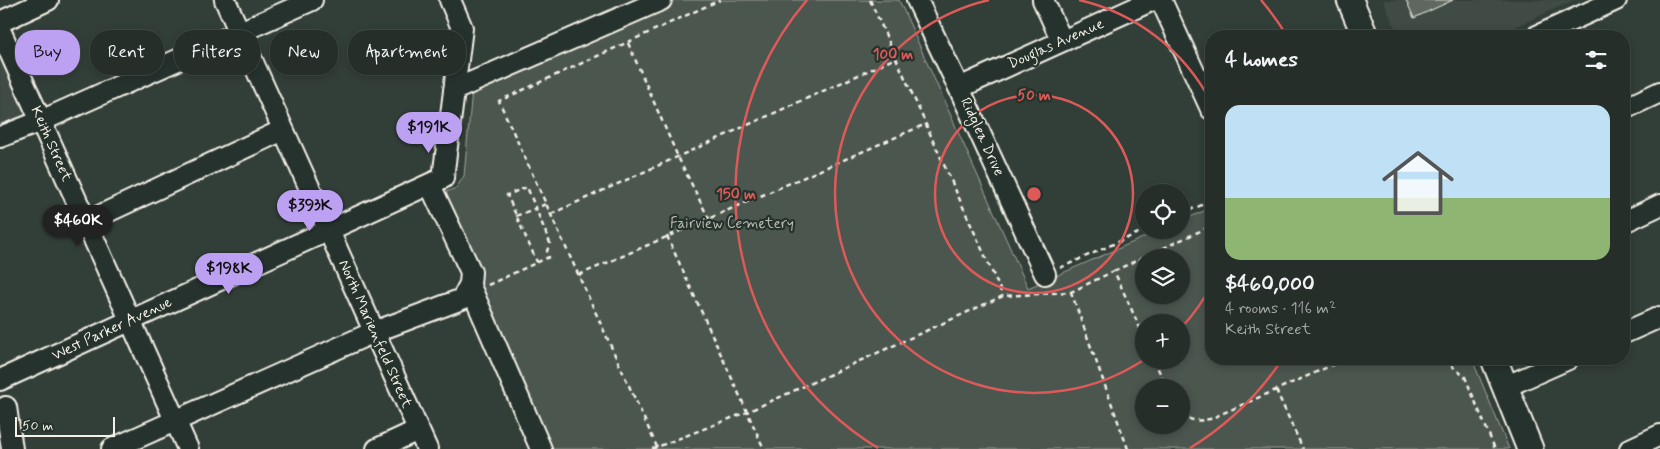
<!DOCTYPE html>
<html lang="en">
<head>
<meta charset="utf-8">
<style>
  :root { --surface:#262e2a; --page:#2e3632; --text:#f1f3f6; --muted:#a4a8a8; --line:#424a47; --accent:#bca0f2 }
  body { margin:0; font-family:Mynerve,sans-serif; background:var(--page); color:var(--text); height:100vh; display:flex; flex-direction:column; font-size:19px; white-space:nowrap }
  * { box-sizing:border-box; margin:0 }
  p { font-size:16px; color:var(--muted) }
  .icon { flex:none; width:28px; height:28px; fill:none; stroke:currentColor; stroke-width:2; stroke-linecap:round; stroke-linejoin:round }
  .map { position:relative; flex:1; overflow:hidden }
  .details { position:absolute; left:1205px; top:30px; width:425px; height:335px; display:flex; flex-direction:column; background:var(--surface); border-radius:20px; box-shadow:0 2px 8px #0003,0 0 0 1px var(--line) }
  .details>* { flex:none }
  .banner { position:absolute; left:15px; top:30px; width:475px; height:45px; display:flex; gap:10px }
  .tools { position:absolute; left:1135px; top:184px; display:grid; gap:10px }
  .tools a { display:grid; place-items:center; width:55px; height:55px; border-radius:50%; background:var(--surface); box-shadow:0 2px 8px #0003,0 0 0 1px var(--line); font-size:25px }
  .scale { position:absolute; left:15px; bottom:12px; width:100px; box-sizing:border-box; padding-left:5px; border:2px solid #f4f1e8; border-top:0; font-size:14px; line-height:18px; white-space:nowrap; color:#f4f1e8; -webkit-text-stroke:4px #26332d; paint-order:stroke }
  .price { position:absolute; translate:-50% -42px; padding:0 11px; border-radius:18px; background:var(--accent); color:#111; font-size:16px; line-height:32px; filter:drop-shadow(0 1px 2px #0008) }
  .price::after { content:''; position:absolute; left:50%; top:30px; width:15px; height:11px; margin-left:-8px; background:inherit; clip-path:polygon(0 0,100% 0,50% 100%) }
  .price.selected { background:#222; color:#fff }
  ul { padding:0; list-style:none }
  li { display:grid; align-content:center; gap:10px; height:265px; padding:0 20px }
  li+li { border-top:1px solid var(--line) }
  li span { display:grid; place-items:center; height:155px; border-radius:15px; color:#555 }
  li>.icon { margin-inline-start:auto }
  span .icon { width:90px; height:90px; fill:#fffc; stroke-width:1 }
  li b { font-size:21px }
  h2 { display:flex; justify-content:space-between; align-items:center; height:60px; padding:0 20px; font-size:21px }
  .tag { padding:0 18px; border-radius:20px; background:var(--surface); box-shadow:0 2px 8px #0003,0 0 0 1px var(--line); font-size:18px; line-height:45px }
  .tag.selected { background:var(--accent); color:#111 }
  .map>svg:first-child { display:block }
  .built { fill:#404b44 }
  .green { fill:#4c564f; stroke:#a0a49c; fill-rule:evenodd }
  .building { fill:#5f6861; stroke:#f4f1e8 }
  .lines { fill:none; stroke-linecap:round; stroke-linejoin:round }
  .minor-casing { stroke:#f4f1e8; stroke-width:24 }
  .major-casing { stroke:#f4f1e8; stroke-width:29 }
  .path { stroke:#f4f1e8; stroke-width:2.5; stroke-dasharray:5 4; stroke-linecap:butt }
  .minor { stroke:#26332d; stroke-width:20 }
  .major { stroke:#26332d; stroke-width:25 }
  .ring { fill:none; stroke:#de5a58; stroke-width:2.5 }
  .labels { text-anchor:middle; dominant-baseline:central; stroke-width:4.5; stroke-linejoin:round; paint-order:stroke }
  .street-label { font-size:15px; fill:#f4f1e8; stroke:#26332d }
  .park-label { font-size:15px; fill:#b9bbb2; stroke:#26332d }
  .centre { fill:#de5a58; stroke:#26332d; stroke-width:2.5 }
  .ring-label { font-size:15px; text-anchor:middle; font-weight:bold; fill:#de5a58; stroke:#26332d; stroke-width:4.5; stroke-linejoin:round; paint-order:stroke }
</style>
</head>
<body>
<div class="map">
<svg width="1660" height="449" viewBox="0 0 1660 449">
  <rect width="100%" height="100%" fill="#323e38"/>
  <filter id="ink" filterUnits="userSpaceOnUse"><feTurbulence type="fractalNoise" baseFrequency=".02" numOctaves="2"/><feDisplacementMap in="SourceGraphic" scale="10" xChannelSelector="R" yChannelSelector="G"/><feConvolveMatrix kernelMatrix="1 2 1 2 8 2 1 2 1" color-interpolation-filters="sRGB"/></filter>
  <g filter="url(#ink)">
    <path class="built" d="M1383 0H1574L1495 36H1399Z
      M0 27 44 127 0 143Z"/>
    <path class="green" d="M675 0H899L1028 288 1161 230H1181V221L1211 208V359H1472L1509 449H549L478 291 444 193 456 188 464 176 472 90ZM1144 258H1181V295H1144ZM1144 322H1181V360H1144ZM1144 388H1181V425H1144Z"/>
    <path class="building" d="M1406 0H1453L1414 18Z"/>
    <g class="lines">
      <defs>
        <path id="minor" d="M225 0 427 449
          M917 0 959 88 1045 274
          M1043 0 1062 41
          M1161 0 1211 109
          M0 22 48 0
          M0 30 188 449
          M1537 36 1616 0
          M959 88 1153 0
          M454 90 661 0
          M1624 109 1660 92
          M0 137 41 121 312 0
          M86 222 283 130
          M1624 222 1660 205
          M470 286 541 449
          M1624 333 1660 317
          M0 380 443 178 462 28 450 0
          M1505 387 1568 359
          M6 407 12 449
          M112 449 374 332 462 299 470 284 471 272 430 185
          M377 449 418 430
          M1630 449 1660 435"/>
        <path id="major" d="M1350 0 1365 36
          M1494 359 1530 449"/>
      </defs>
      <use href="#minor" class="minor-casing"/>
      <use href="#major" class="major-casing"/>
      <path class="path" d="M870 0 1003 296
        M628 43 678 157 709 219
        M551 214 896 58
        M1181 214 1211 201
        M516 216 546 204
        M667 236 764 449
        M1060 268 1145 230
        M1114 271 1211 226
        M579 275 926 124
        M488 285 549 257 547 251 550 243 527 187 507 195 537 262
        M1071 292 1128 449
        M1444 359 1465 377 1495 449
        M1154 360 1167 388
        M1276 390 1303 449
        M1181 414C1190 422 1199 421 1210 419L1346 359
        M657 447 499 101 720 0
        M652 449 747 412 1003 296 1071 292 1114 271 1144 337"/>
      <use href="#minor" class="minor"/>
      <use href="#major" class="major"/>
    </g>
  </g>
  <g class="ring">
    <circle cx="1034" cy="194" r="99"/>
    <path d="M1211 286A199 199 0 0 1 1182 327M1142 361A199 199 0 1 1 989 0M1079 0A199 199 0 0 1 1211 102"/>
    <path d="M1281 361A298 298 0 0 1 1190 448M878 448A298 298 0 0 1 807 0M1261 0A298 298 0 0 1 1287 36"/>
  </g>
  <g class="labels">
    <g class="street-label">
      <text transform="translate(1056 44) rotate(-24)">Douglas Avenue</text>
      <text transform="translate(982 137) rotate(65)">Ridglea Drive</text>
      <text transform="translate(51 144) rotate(66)">Keith Street</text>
      <text transform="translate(112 329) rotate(-25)">West Parker Avenue</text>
      <text transform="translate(375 334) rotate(66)">North Marienfeld Street</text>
    </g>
    <g class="park-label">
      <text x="732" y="224">Fairview Cemetery</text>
    </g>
  </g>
  <circle cx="1034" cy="194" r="8" class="centre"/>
  <g class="ring-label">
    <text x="893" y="59">100 m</text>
    <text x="1034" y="100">50 m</text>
    <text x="736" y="199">150 m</text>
  </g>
</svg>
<div class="tools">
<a><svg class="icon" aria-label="locate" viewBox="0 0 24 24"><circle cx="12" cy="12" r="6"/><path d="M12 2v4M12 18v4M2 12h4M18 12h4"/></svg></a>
<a><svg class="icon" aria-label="layers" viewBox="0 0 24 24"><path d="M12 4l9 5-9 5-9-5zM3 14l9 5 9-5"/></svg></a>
<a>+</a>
<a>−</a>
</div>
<div class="scale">50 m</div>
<b class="price" style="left:429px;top:154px">$191K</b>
<b class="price" style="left:310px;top:232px">$393K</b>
<b class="price selected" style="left:78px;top:247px">$460K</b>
<b class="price" style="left:229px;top:295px">$198K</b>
<div class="banner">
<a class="tag selected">Buy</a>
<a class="tag">Rent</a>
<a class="tag">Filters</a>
<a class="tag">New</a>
<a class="tag">Apartment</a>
</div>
<section class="details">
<h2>4 homes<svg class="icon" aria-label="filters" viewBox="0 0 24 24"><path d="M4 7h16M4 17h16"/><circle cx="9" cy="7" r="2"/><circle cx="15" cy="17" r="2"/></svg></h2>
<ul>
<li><span style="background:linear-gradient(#bfe0f5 60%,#8fb573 0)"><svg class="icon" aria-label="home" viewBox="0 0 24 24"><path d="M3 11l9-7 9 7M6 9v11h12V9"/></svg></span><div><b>$460,000</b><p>4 rooms · 116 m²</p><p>Keith Street</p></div></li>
</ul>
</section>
</div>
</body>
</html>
